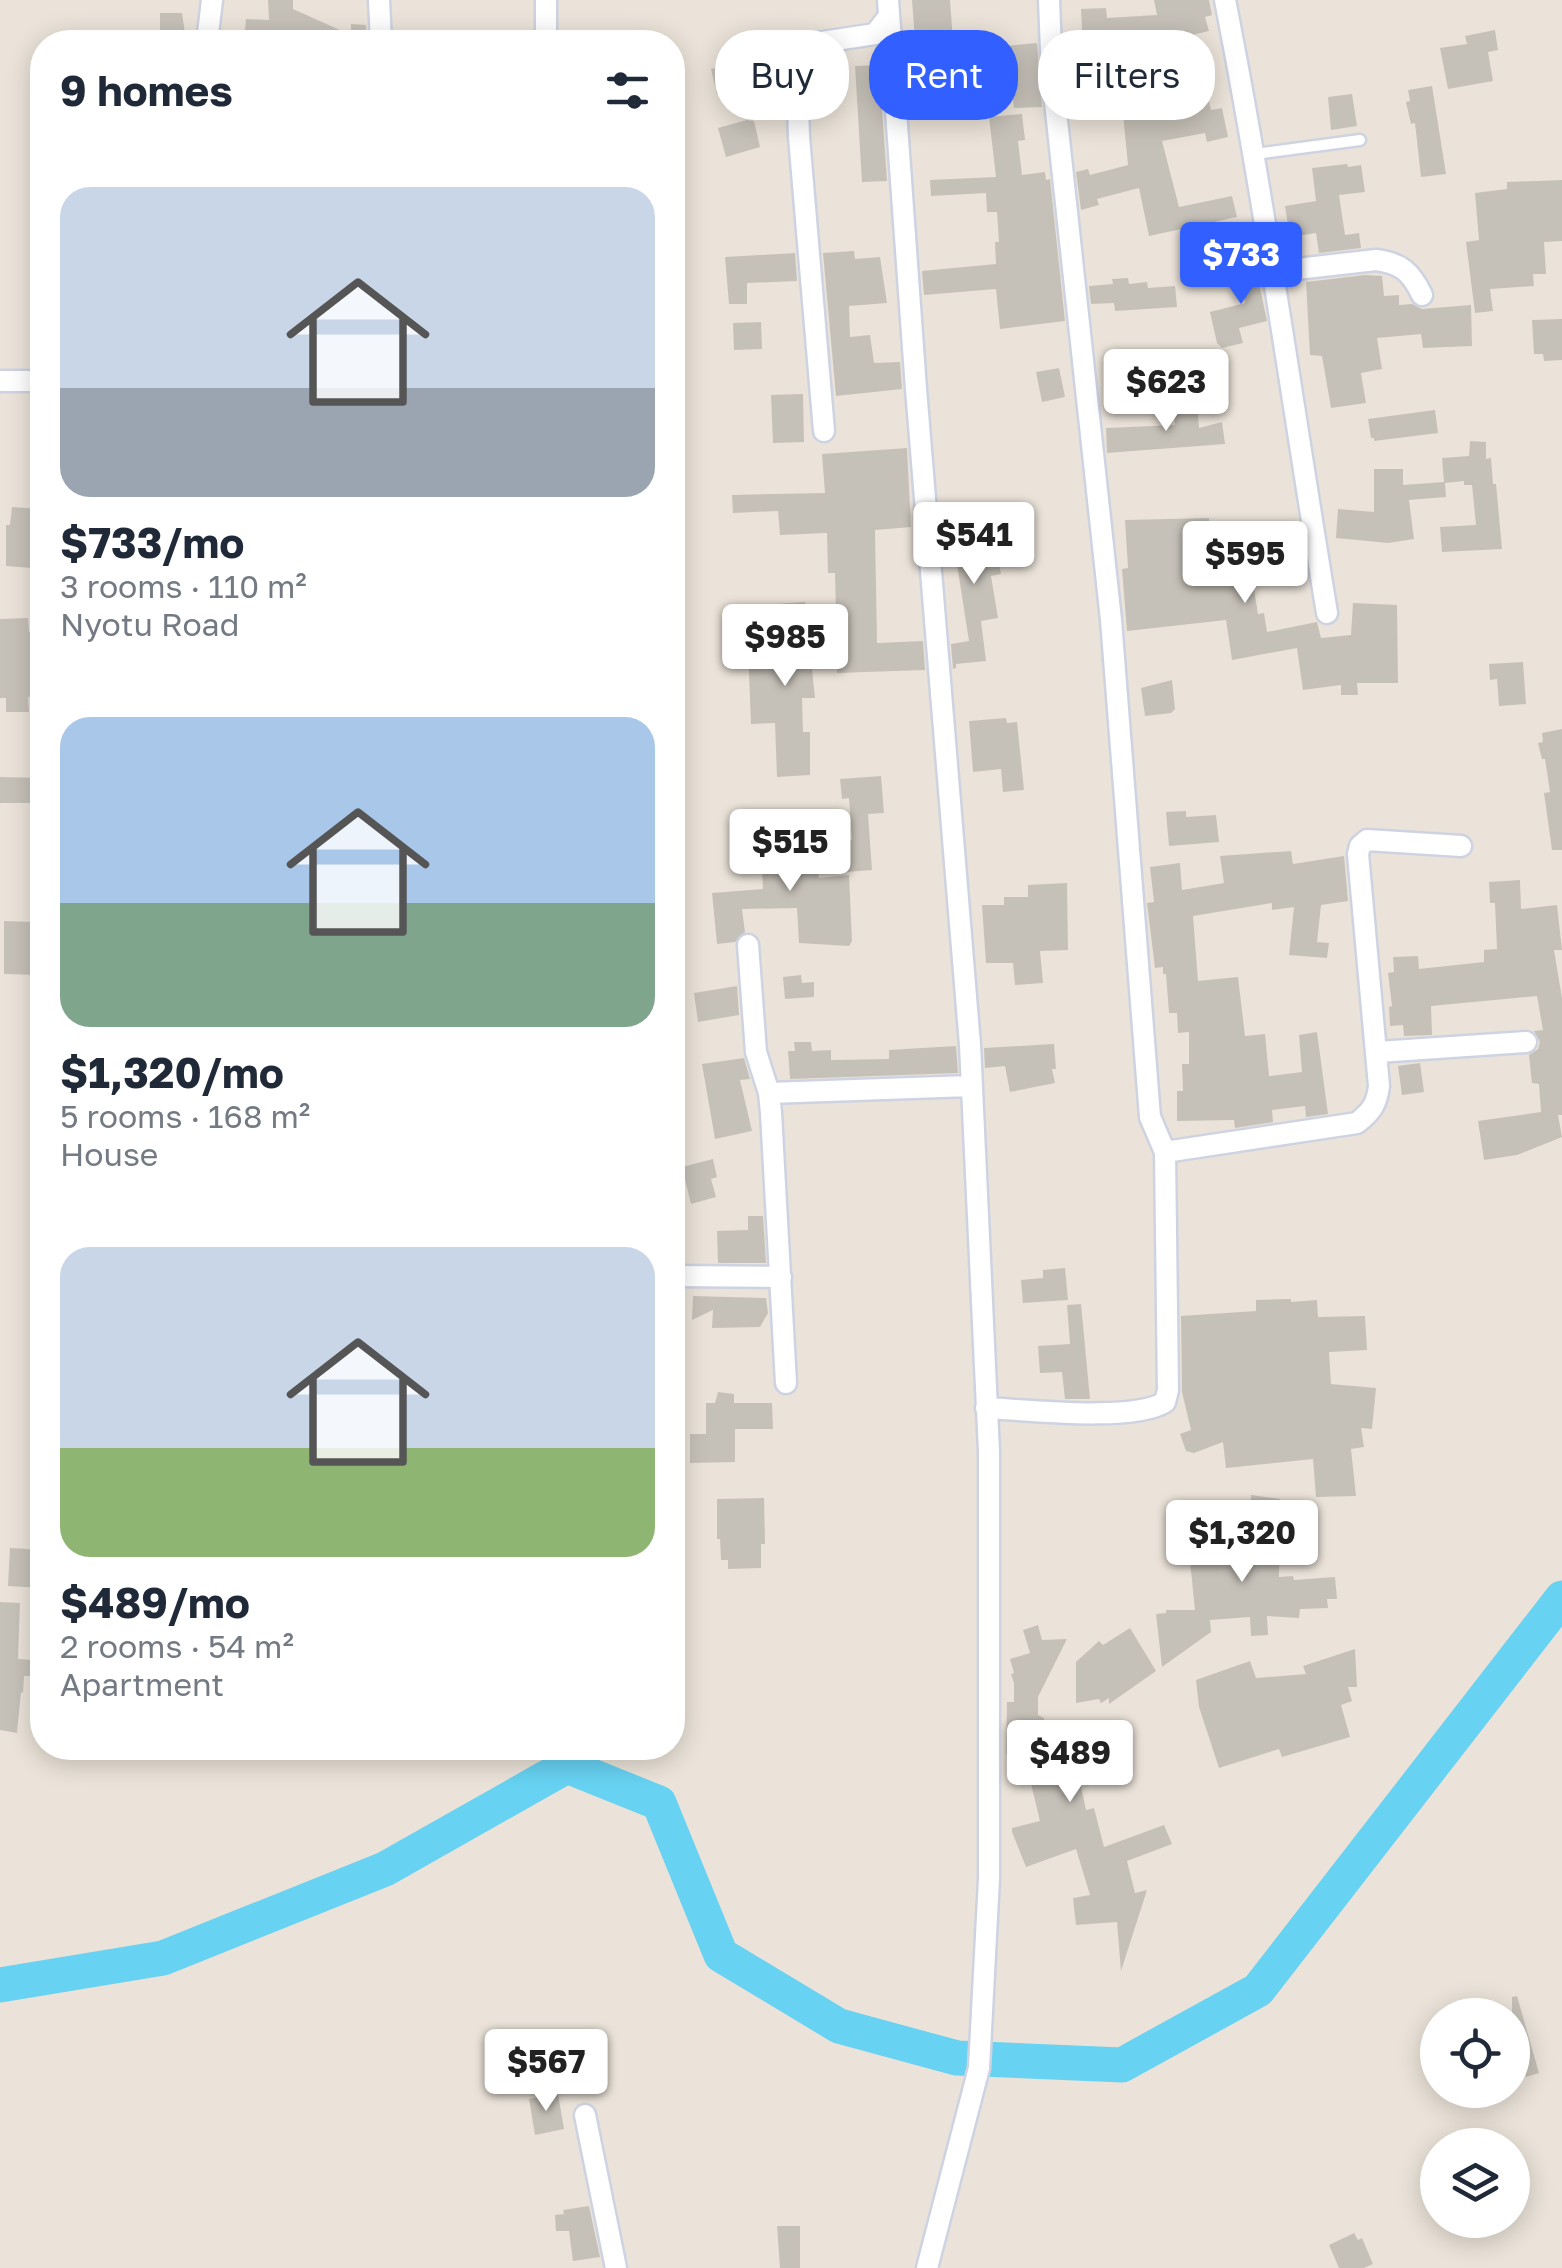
<!DOCTYPE html>
<html lang="en">
<head>
<meta charset="utf-8">
<style>
  :root { --surface:#fff; --page:#f6f6f7; --text:#1f2937; --muted:#747a83; --accent:#325fff }
  body { margin:0; font-family:"Golos Text",sans-serif; background:var(--page); color:var(--text); height:100vh; display:flex; flex-direction:column; font-size:38px; white-space:nowrap }
  * { box-sizing:border-box; margin:0 }
  p { font-size:32px; color:var(--muted) }
  .icon { flex:none; width:55px; height:55px; fill:none; stroke:currentColor; stroke-width:2; stroke-linecap:round; stroke-linejoin:round }
  .map { position:relative; flex:1; overflow:hidden }
  .side { position:absolute; left:30px; top:30px; width:655px; height:1730px; display:flex; flex-direction:column; background:var(--surface); border-radius:40px; box-shadow:0 5px 25px #0003 }
  .side>* { flex:none }
  .hud { position:absolute; left:715px; top:30px; width:695px; height:90px; display:flex; gap:20px }
  .fabs { position:absolute; left:1420px; top:1998px; display:grid; gap:20px }
  .fabs a { display:grid; place-items:center; width:110px; height:110px; border-radius:50%; background:var(--surface); box-shadow:0 5px 25px #0003; font-size:50px }
  .price { position:absolute; translate:-50% -85px; padding:0 22px; border-radius:10px; background:#fff; color:#222; font-size:32px; line-height:65px; filter:drop-shadow(0 2px 5px #0008) }
  .price::after { content:''; position:absolute; left:50%; top:60px; width:30px; height:22px; margin-left:-15px; background:inherit; clip-path:polygon(0 0,100% 0,50% 100%) }
  .price.current { background:var(--accent); color:#fff }
  ul { padding:0; list-style:none }
  li { display:grid; align-content:center; gap:20px; height:530px; padding:0 30px }
  li span { display:grid; place-items:center; height:310px; border-radius:30px; color:#555 }
  li>.icon { margin-inline-start:auto }
  span .icon { width:180px; height:180px; fill:#fffc; stroke-width:1 }
  li b { font-size:42px }
  h2 { display:flex; justify-content:space-between; align-items:center; height:120px; padding:0 30px; font-size:42px }
  .chip { padding:0 35px; border-radius:40px; background:var(--surface); box-shadow:0 5px 25px #0003; font-size:35px; line-height:90px }
  .chip.current { background:var(--accent); color:#fff }
  .map>svg:first-child { display:block }
  .lines { fill:none; stroke-linecap:round; stroke-linejoin:round }
  .river { stroke:#67d2f2; stroke-width:35 }
  .building { fill:#c6c1b8 }
  .lane-casing { stroke:#ced3e2; stroke-width:15 }
  .street-casing { stroke:#ced3e2; stroke-width:25 }
  .lane { stroke:#fff; stroke-width:10 }
  .street { stroke:#fff; stroke-width:20 }
</style>
</head>
<body>
<div class="map">
<svg width="1562" height="2268" viewBox="0 0 1562 2268">
  <rect width="100%" height="100%" fill="#ebe3d9"/>
  <g class="lines">
    <path class="river" d="M0 1985 163 1958 385 1869 567 1766 659 1803 721 1955 839 2026 957 2058 1122 2065 1258 1990 1562 1598"/>
  </g>
  <path class="building" d="M268 0H293V9L351 35V24L366 25 367 42H244L246 19 269 20Z
    M912 0H950L954 55 975 54 982 109 932 114 930 97 909 98 906 63 913 62 911 40 915 39Z
    M1154 0H1209L1212 15 1205 17 1209 31 1175 39 1177 72 1201 66 1211 110 1222 108 1228 137 1207 142 1205 133 1162 141 1179 207 1232 196 1237 217 1149 236 1139 188 1097 199 1099 205 1081 210 1076 172 1088 169 1090 175 1128 165 1123 114 1075 120 1074 106H1069L1066 69 1084 66 1081 9 1106 8 1107 18 1157 15Z
    M160 13H182L186 40 160 42Z
    M1495 30 1498 50 1488 52 1493 81 1448 89 1440 48 1467 44 1465 36Z
    M1037 43 1042 107 1014 108 1006 46Z
    M740 62 746 88 717 95 711 69Z
    M879 65 887 181 862 182 855 66Z
    M1432 86 1446 174 1421 177 1415 123 1411 124 1406 102 1410 101 1408 90Z
    M1352 94 1357 126 1331 130 1328 97Z
    M1022 114 1025 140 1018 141 1022 175 1045 172 1046 180 1050 179 1065 321 1000 329 996 289 924 295 922 271 996 264 995 242H999L997 212H987L986 193 931 196 930 180 996 177 989 117Z
    M747 120 754 121 760 147 726 157 718 128Z
    M1347 164 1348 167 1361 165 1365 192 1339 195 1345 235 1359 233 1361 248 1319 253 1316 233 1290 237 1285 206 1316 201 1312 168Z
    M1562 180V241L1544 242 1546 274H1533L1534 286 1490 289 1493 311 1475 313 1466 242 1479 240 1475 193 1507 189V182Z
    M854 251 855 259 880 257 887 303 849 306 850 337 870 335 874 363 900 362 902 389 836 396 823 253Z
    M795 253 797 281 747 283V304H729L725 257Z
    M1256 254 1257 274 1267 321 1239 328 1243 343 1222 348 1217 343 1210 312 1245 303 1237 258Z
    M1365 275 1382 276 1384 296 1399 295V305L1412 304 1422 309 1471 305 1472 346 1423 348 1421 334 1377 338 1382 369 1361 373 1366 403 1331 408 1322 356 1310 355 1306 282Z
    M1128 278 1129 284 1147 282 1148 288 1175 286 1177 307 1115 311 1114 303 1091 304 1089 286 1113 284 1112 279Z
    M1562 319V360L1544 361 1543 354H1534L1532 320Z
    M761 322 762 349 734 350 733 323Z
    M1059 368 1065 397 1042 402 1036 372Z
    M803 394 804 442 773 443 771 395Z
    M1197 404 1199 428 1222 422 1225 444 1107 453 1106 428 1175 425 1174 405Z
    M1435 410 1438 433 1374 441V438H1371L1368 419Z
    M1470 441 1486 442V459L1491 458 1493 484H1496L1502 549 1442 552 1440 527 1476 525 1472 485H1464V481L1445 483 1446 497 1409 500 1414 539 1388 543 1336 538 1338 509 1374 512V469H1403V485L1444 482 1442 458 1469 456Z
    M907 448 911 527 875 530 877 643 923 641 925 670 837 673V645L842 644V614H836L835 573H828L827 533 780 535 778 511 733 513 732 495 825 493 822 454Z
    M12 507 40 509 39 524H34L32 568 6 566V525H10Z
    M980 514 985 554 997 552 1001 574 991 576 998 618 981 621 986 661 956 664V668L953 669 951 644 969 641 956 558H958L954 517Z
    M1209 518 1210 547 1215 550 1254 544 1260 582 1253 583 1258 614 1264 613 1267 632 1317 622 1321 638 1351 635 1353 603 1397 605 1398 683H1357L1358 695H1341V685L1303 690 1297 648 1232 660 1226 620 1127 631 1122 569 1128 568 1125 520Z
    M805 602 815 698H802L803 732H810V775L777 777 775 723 751 724 748 648 780 647 776 604Z
    M28 618 29 632 40 634 35 665 42 664V696L28 697 29 712H6V698H0V619Z
    M1523 662 1526 704 1499 706 1497 679 1490 680 1489 664Z
    M1172 680 1175 709 1171 713 1145 716 1141 688Z
    M1006 718 1007 723 1017 722 1024 790 1003 792 1001 769 973 772 969 721Z
    M1562 729V850H1552L1544 793 1550 792 1545 759H1542L1538 743 1543 742 1542 733Z
    M881 776 884 813 868 814 872 870 847 872 845 840H852L849 798 842 799 840 779Z
    M0 777 42 778V803H0Z
    M1186 811V817L1216 815 1219 842 1169 846 1166 812Z
    M794 827 795 843 815 842 819 878 849 875 852 941 849 946 799 943 797 908 742 909 745 932 735 942 717 944 712 893 763 889 760 829Z
    M1291 851 1293 864 1344 856 1348 901 1321 905 1317 942 1329 943 1327 958 1289 955 1294 907 1272 910V903L1193 916 1198 981 1238 977 1245 1036 1265 1034 1269 1076 1302 1072 1299 1035 1317 1032 1328 1114 1306 1117 1305 1106 1272 1110 1273 1122 1235 1128 1234 1120 1177 1121V1091H1183L1182 1064H1189V1032L1178 1033 1177 1013H1169L1166 974H1163V967L1155 968 1147 903 1154 902 1150 867 1180 863 1182 890 1224 883 1220 856Z
    M1520 880 1521 909 1557 905 1562 950H1554L1562 998V1115H1558L1562 1137 1517 1155 1484 1160 1478 1121 1541 1112 1539 1084 1532 1083 1529 1055 1538 1049 1540 1042 1534 1031 1543 1030 1537 996 1431 1006 1432 1035 1404 1036 1403 1025 1390 1026 1389 1007 1392 1006 1388 973 1394 972 1393 957 1418 956 1419 969 1484 962V950L1497 949 1495 903H1490L1489 882Z
    M1067 883 1068 950 1040 951 1043 983 1015 985 1013 963H986L982 905H1004V897H1028V885Z
    M4 921 33 922 32 942H42L41 975 4 974Z
    M801 975 802 983 814 982V997L785 999 783 977Z
    M737 986 739 1015 698 1022 694 993Z
    M794 1042H811L812 1051 831 1050V1060L889 1059V1050L956 1046 958 1073 790 1079 788 1051H795Z
    M1054 1044 1056 1069H1052L1055 1083 1010 1092 1005 1066 985 1068 984 1048Z
    M744 1058 750 1079 740 1080 752 1131 715 1139 702 1064Z
    M1420 1063 1424 1092 1402 1095 1398 1066Z
    M713 1159 717 1177 711 1179 716 1197 691 1204 682 1167Z
    M748 1216H763L766 1263H718L717 1231 748 1230Z
    M1065 1268 1068 1300 1023 1303 1021 1280 1043 1278V1270Z
    M693 1296 766 1298 768 1313 760 1327 712 1328 713 1310 692 1320Z
    M1291 1299V1302L1317 1300 1318 1317 1365 1316 1367 1350 1329 1352 1331 1384 1376 1388 1372 1429 1361 1428 1364 1447 1351 1449 1356 1496 1316 1497 1313 1459 1226 1468 1223 1442 1194 1453 1186 1451 1180 1434 1191 1430 1182 1392 1181 1316 1256 1311V1300Z
    M1081 1304 1090 1399H1065L1062 1372 1040 1373 1038 1346 1070 1344 1067 1305Z
    M718 1392 734 1394V1403H772L773 1429H735V1462L690 1463V1434H706V1403H715Z
    M1251 1495 1280 1499 1279 1577 1293 1576 1294 1580 1335 1577 1337 1599H1327L1328 1608 1300 1609 1299 1618 1267 1616 1268 1635 1251 1636 1250 1617 1210 1620 1211 1632 1162 1667 1156 1614 1166 1613V1610H1195L1190 1561 1202 1559 1200 1545 1250 1537Z
    M764 1498 765 1544H761V1568L728 1569V1560H721L720 1539H717V1499Z
    M10 1548 42 1550V1588L8 1586Z
    M0 1602 20 1603 18 1659 32 1660 30 1676H24L23 1693 21 1692 17 1733 0 1730Z
    M1038 1625 1042 1640 1067 1639 1038 1697V1715L1044 1718V1750L1068 1744 1079 1777 1086 1810 1094 1808 1104 1847 1164 1825 1172 1844 1127 1861 1135 1893 1147 1890 1121 1971 1117 1922 1076 1925 1073 1898 1090 1895 1076 1849 1026 1867 1012 1832V1828L1040 1821 1027 1767 1015 1766V1754H1006L1007 1702H1014V1683L1011 1674 1014 1673 1010 1659 1030 1653 1023 1630Z
    M1130 1628 1156 1671 1109 1704V1698L1101 1703 1099 1699 1076 1703V1662L1099 1641 1103 1645Z
    M1355 1649 1357 1687H1348L1352 1701 1341 1705 1350 1737 1282 1757 1279 1749 1219 1768 1199 1707 1196 1680 1250 1661 1256 1678 1306 1674 1303 1666Z
    M1517 1996 1539 2073 1526 2077 1512 2035V1997Z
    M558 2094 564 2129 535 2135 529 2099Z
    M589 2206 600 2257 573 2261 569 2231H556L555 2215 564 2214 563 2210Z
    M777 2226H800V2268H780Z
    M1354 2233 1358 2240 1362 2238 1373 2264 1364 2268H1339L1329 2245Z"/>
  <g class="lines">
    <defs>
      <path id="lane" d="M1255 154 1360 140"/>
      <path id="street" d="M379 0 381 42
        M546 0V42
        M888 0 916 389 970 1045 989 1452V1879L979 2068 927 2268
        M1225 0C1265 203 1293 409 1327 613
        M207 42 212 0
        M1270 272 1376 260C1401 263 1411 272 1422 295
        M0 381H42
        M824 431 799 137 796 46 875 34 889 16
        M748 945 756 1052 769 1093 771 1113 786 1383
        M1378 1052 1526 1042
        M769 1093 970 1086
        M1165 1152 1357 1123C1371 1112 1377 1104 1379 1086L1358 854 1360 846 1367 840 1461 846
        M672 1276 781 1277
        M986 1408C1027 1410 1134 1422 1165 1402L1168 1390 1165 1152 1150 1117 1111 620 1052 74 1049 0
        M585 2115 616 2268"/>
    </defs>
    <use href="#lane" class="lane-casing"/>
    <use href="#street" class="street-casing"/>
    <use href="#lane" class="lane"/>
    <use href="#street" class="street"/>
  </g>
</svg>
<div class="fabs">
<a><svg class="icon" aria-label="locate" viewBox="0 0 24 24"><circle cx="12" cy="12" r="6"/><path d="M12 2v4M12 18v4M2 12h4M18 12h4"/></svg></a>
<a><svg class="icon" aria-label="layers" viewBox="0 0 24 24"><path d="M12 4l9 5-9 5-9-5zM3 14l9 5 9-5"/></svg></a>
</div>
<b class="price current" style="left:1241px;top:307px">$733</b>
<b class="price" style="left:1166px;top:434px">$623</b>
<b class="price" style="left:974px;top:587px">$541</b>
<b class="price" style="left:1245px;top:606px">$595</b>
<b class="price" style="left:785px;top:689px">$985</b>
<b class="price" style="left:790px;top:894px">$515</b>
<b class="price" style="left:1242px;top:1585px">$1,320</b>
<b class="price" style="left:1070px;top:1805px">$489</b>
<b class="price" style="left:546px;top:2114px">$567</b>
<div class="hud">
<a class="chip">Buy</a>
<a class="chip current">Rent</a>
<a class="chip">Filters</a>
</div>
<section class="side">
<h2>9 homes<svg class="icon" aria-label="filters" viewBox="0 0 24 24"><path d="M4 7h16M4 17h16"/><circle cx="9" cy="7" r="2"/><circle cx="15" cy="17" r="2"/></svg></h2>
<ul>
<li><span style="background:linear-gradient(#c9d6e8 65%,#9aa5b1 0)"><svg class="icon" aria-label="home" viewBox="0 0 24 24"><path d="M3 11l9-7 9 7M6 9v11h12V9"/></svg></span><div><b>$733/mo</b><p>3 rooms · 110 m²</p><p>Nyotu Road</p></div></li>
<li><span style="background:linear-gradient(#a9c7e8 60%,#7fa58c 0)"><svg class="icon" aria-label="home" viewBox="0 0 24 24"><path d="M3 11l9-7 9 7M6 9v11h12V9"/></svg></span><div><b>$1,320/mo</b><p>5 rooms · 168 m²</p><p>House</p></div></li>
<li><span style="background:linear-gradient(#c9d6e8 65%,#8fb573 0)"><svg class="icon" aria-label="home" viewBox="0 0 24 24"><path d="M3 11l9-7 9 7M6 9v11h12V9"/></svg></span><div><b>$489/mo</b><p>2 rooms · 54 m²</p><p>Apartment</p></div></li>
</ul>
</section>
</div>
</body>
</html>
